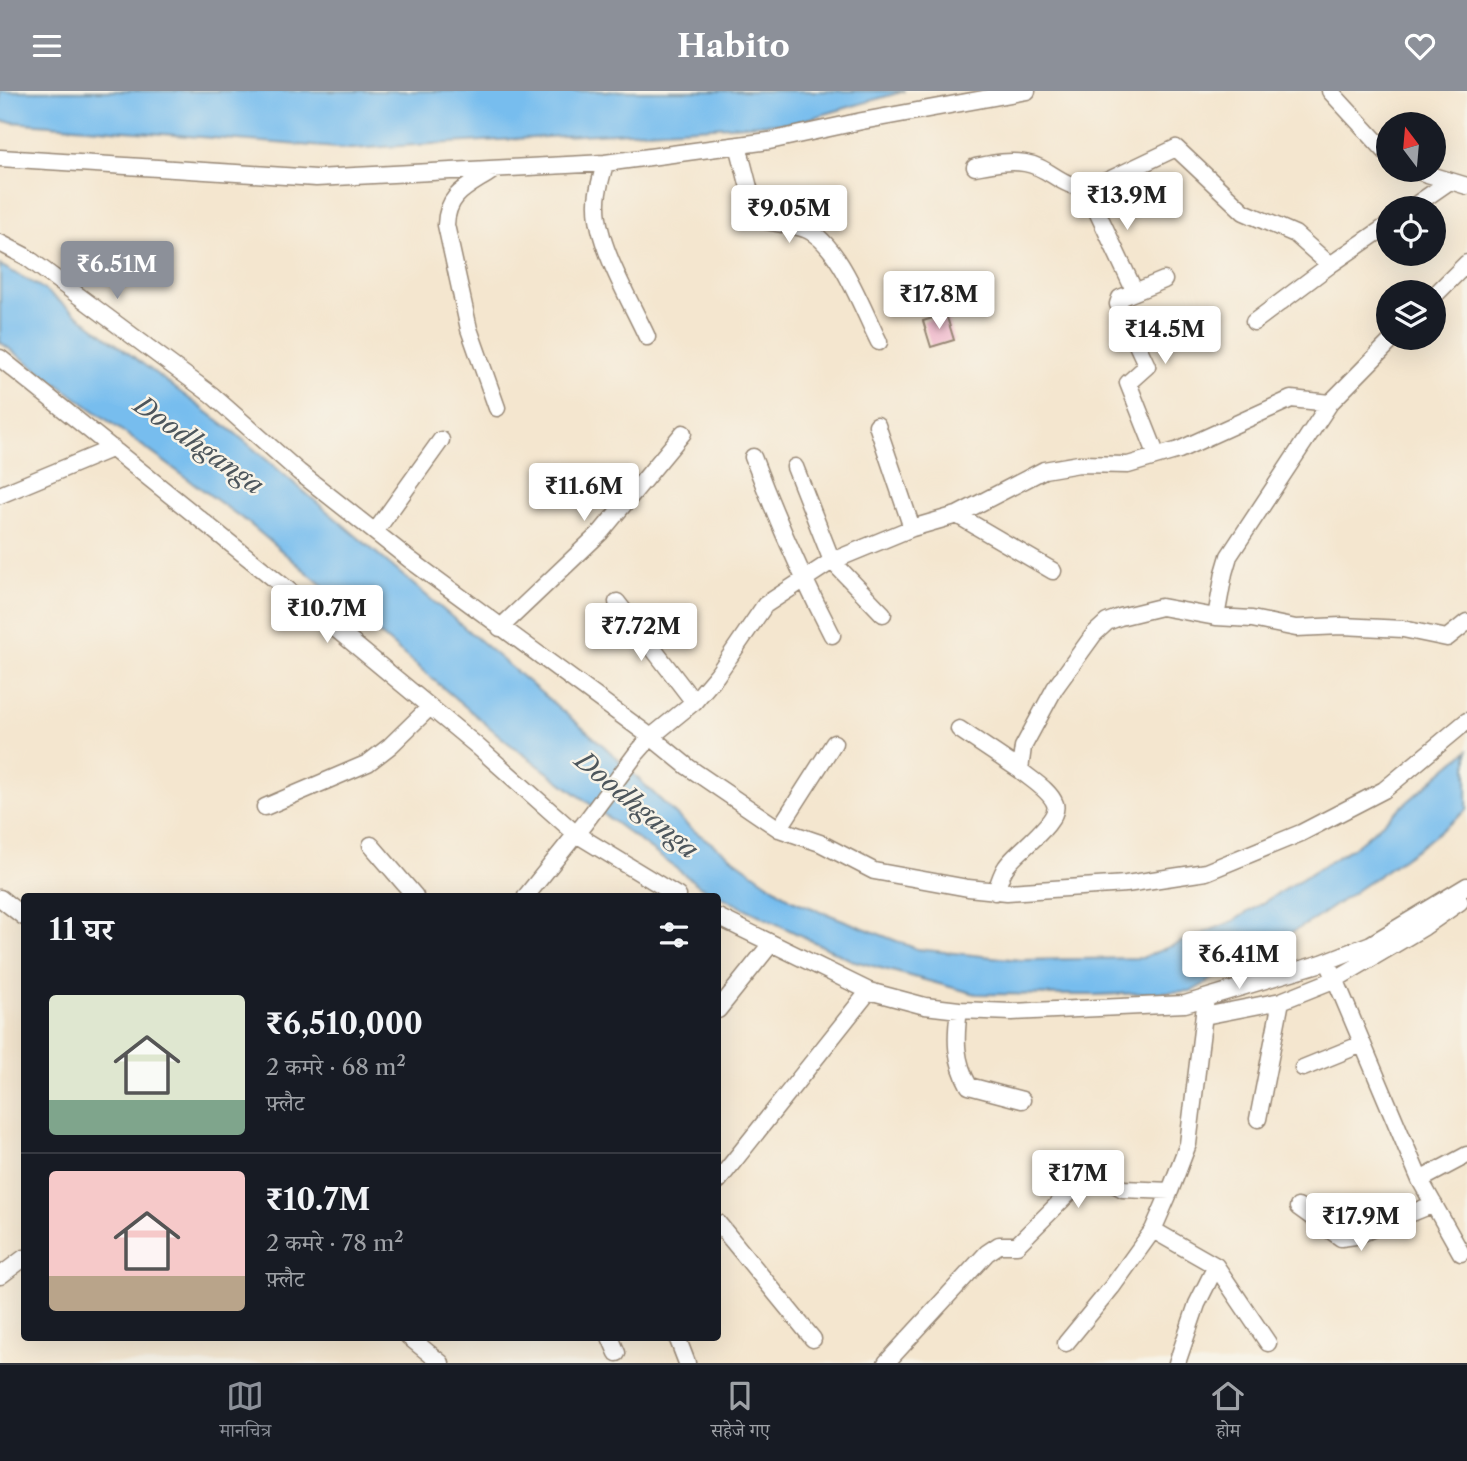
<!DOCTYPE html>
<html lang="hi">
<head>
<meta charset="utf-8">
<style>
  :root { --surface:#171b24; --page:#242831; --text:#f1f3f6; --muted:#9ea1a6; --line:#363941; --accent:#8c9099 }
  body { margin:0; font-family:"Libre Caslon Text","Noto Serif Devanagari",serif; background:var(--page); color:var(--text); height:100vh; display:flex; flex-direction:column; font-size:26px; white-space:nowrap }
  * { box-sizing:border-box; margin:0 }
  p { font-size:23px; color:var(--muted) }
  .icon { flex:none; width:38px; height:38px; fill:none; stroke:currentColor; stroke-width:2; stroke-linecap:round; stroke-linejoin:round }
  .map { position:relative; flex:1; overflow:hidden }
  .drawer { position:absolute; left:21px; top:802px; width:700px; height:448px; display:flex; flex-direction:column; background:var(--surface); border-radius:7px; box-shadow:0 7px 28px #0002 }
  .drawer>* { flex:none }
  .needle { width:46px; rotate:344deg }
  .tools { position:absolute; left:1376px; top:21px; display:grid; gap:14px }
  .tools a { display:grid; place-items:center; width:70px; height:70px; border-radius:50%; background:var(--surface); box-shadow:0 7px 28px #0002; font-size:35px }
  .price { position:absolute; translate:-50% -60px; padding:0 16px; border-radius:7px; background:#fff; color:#222; font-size:23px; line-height:46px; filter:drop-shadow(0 2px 4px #0008) }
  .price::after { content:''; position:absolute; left:50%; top:42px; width:21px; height:16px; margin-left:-10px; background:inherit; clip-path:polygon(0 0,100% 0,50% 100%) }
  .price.on { background:var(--accent); color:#fff }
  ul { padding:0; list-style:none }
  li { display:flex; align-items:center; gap:21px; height:175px; padding:0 28px }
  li+li { border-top:2px solid var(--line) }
  li span { display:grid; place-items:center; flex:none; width:196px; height:140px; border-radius:7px; color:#555 }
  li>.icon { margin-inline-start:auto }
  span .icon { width:84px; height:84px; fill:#fffc; stroke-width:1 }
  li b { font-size:30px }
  h2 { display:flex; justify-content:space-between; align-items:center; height:84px; padding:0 28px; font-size:30px }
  header { display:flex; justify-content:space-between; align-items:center; height:91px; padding:0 28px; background:var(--accent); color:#fff; font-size:32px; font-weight:700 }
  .dock { display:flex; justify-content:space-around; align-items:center; height:98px; border-top:2px solid var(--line); background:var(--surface); font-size:19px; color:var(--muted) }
  .dock a { display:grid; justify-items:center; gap:4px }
  .dock .on { color:var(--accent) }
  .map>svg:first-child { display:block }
  .water { fill:#77bdee; stroke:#597486; stroke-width:2 }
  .building { fill:#eea2c2 }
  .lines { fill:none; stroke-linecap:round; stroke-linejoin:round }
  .minor-casing { stroke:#988876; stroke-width:19 }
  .minor { stroke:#fff; stroke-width:16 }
  .labels { text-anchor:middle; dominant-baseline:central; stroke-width:5; stroke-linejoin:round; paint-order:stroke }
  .water-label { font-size:26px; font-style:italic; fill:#4d565c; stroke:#f7f3e8 }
</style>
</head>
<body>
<header><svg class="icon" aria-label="menu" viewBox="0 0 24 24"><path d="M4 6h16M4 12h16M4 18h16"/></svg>Habito<svg class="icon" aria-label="heart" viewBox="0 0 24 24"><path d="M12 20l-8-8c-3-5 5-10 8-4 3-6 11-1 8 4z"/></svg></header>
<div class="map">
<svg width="1467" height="1272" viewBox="0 0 1467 1272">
  <rect width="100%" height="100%" fill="#f7f3e8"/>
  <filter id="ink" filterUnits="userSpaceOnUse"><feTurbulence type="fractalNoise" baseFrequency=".0143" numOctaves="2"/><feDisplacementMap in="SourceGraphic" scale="14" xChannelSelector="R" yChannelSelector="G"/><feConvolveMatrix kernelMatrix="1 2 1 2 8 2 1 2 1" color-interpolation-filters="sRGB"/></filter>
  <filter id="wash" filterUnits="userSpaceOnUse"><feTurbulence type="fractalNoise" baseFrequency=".00686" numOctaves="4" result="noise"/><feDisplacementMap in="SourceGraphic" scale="28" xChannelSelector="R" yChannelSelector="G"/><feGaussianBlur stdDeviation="1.57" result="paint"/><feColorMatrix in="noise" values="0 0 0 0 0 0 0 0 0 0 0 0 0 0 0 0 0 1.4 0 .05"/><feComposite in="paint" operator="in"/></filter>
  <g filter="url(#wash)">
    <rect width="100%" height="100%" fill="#f4e6cf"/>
    <path class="water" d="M0 0H905L797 31 350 58 0 30Z
      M0 174 39 195 235 342 605 656 690 737 792 809 917 858 1020 869 1142 867 1233 830 1357 754 1467 660V719L1420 756 1315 828 1192 900 1095 904 976 903 851 869 701 796 507 651 251 434 0 251Z"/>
    <g id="blocks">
      <path class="building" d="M946 223 954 249 931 256 923 230Z"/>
    </g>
  </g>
  <g filter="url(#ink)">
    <use href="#blocks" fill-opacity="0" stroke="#988876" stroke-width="2"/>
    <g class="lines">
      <defs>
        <path id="minor" d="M1330 0 1388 63
          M738 54 756 124 762 129C775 133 791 133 805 138 839 151 863 220 879 251
          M0 67 316 87 605 72 769 50 862 30 1027 0
          M605 72C602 86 596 101 597 115 597 154 630 209 647 246
          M975 76C991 73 1008 69 1025 72 1051 76 1060 98 1092 97L1176 57 1244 121 1295 143 1330 174 1388 134
          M1414 79 1467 95
          M492 80C468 96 447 102 446 134L469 238 497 317
          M1086 97 1135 201
          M1411 117 1450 90
          M0 152 25 165 212 304 299 381 409 468 651 646 688 676 779 738 820 752 874 780 968 797 1007 801 1126 793 1206 781 1301 742 1384 699 1467 630
          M1433 206 1467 172
          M1254 231 1330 174
          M0 267 313 519 476 654 576 743 678 805
          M877 334 912 437
          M1157 365 1128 292 1147 275 1118 213 1120 207 1164 189
          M753 366C776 427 802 486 832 544
          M795 376 832 470 883 523
          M0 404 113 357
          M957 424 1053 480
          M375 441 441 349
          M617 511 694 611
          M1216 526 1224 482 1229 465 1330 312
          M500 537 601 441 683 342
          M959 638 1020 679
          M265 716 368 672 390 655 430 616
          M779 738 834 652
          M371 754 415 805
          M995 801C999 793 1001 783 1006 776 1015 761 1061 731 1055 713 1050 699 1030 688 1020 679L1023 656 1055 597 1094 543 1107 531 1120 526 1161 516 1216 526 1252 528 1296 537 1342 535 1403 538 1447 547 1467 531
          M526 805 584 733 636 663 651 646 694 611 717 584 765 514 832 470 912 437 957 424 1044 379 1079 373 1128 374 1179 359 1291 308 1330 312 1394 247
          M0 807 24 826
          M718 826 869 900 925 915 959 919 1012 921 1185 913 1322 872 1371 853 1467 795
          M1331 878 1420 1089 1461 1162
          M718 919 770 854
          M959 919C955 948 955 970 969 995L1022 1009
          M1204 925 1281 910
          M1303 977 1362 953
          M1258 1028 1281 910 1336 888 1424 836 1460 811
          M1420 1089 1467 1064
          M718 1090 869 900
          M1298 1116 1341 1147 1355 1145 1434 1113
          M718 1132 813 1248
          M1153 1139 1216 1175 1268 1252
          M0 1185 24 1167
          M409 1246 441 1272
          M610 1246 617 1262
          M677 1246 687 1272
          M1066 1252 1112 1196 1153 1139 1170 1100 1188 1053 1206 907
          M886 1272 987 1162 999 1154H1017L1087 1084 1095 1082 1123 1098 1170 1100
          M1177 1272 1197 1213 1216 1175"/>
      </defs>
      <use href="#minor" class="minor-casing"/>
      <use href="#minor" class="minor"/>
    </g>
  </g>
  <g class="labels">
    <g class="water-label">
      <text transform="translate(199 354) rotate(35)">Doodhganga</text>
      <text transform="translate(637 714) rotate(40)">Doodhganga</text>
    </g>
  </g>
</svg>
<div class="tools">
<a><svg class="needle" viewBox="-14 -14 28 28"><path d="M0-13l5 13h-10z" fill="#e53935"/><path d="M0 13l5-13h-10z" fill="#9ea1a6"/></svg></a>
<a><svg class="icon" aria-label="locate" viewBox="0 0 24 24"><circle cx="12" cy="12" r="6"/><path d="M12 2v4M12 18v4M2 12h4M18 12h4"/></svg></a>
<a><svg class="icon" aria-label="layers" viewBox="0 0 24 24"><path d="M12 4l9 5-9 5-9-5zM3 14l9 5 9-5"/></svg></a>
</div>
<b class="price" style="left:1127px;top:141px">₹13.9M</b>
<b class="price" style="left:789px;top:154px">₹9.05M</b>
<b class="price on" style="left:117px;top:210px">₹6.51M</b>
<b class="price" style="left:939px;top:240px">₹17.8M</b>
<b class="price" style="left:1165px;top:275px">₹14.5M</b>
<b class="price" style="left:584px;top:432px">₹11.6M</b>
<b class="price" style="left:327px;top:554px">₹10.7M</b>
<b class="price" style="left:641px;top:572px">₹7.72M</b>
<b class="price" style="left:1239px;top:900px">₹6.41M</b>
<b class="price" style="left:1078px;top:1119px">₹17M</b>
<b class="price" style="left:1361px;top:1162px">₹17.9M</b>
<section class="drawer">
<h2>11 घर<svg class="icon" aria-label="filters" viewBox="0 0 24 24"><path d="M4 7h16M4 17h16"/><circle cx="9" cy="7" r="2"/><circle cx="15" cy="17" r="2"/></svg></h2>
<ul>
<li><span style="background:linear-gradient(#dfe7d0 75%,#7fa58c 0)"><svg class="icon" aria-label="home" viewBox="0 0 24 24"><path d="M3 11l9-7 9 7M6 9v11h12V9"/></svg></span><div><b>₹6,510,000</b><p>2 कमरे · 68 m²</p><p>फ़्लैट</p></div></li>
<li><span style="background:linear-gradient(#f6c9c9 75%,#b9a48a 0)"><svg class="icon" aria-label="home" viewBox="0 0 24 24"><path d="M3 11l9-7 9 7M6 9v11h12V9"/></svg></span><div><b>₹10.7M</b><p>2 कमरे · 78 m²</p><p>फ़्लैट</p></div></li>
</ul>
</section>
</div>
<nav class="dock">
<a class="on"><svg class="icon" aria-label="map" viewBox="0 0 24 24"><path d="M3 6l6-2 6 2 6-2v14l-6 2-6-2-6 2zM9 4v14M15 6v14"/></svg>मानचित्र</a>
<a><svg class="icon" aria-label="saved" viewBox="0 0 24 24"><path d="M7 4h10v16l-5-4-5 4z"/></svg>सहेजे गए</a>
<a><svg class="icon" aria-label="home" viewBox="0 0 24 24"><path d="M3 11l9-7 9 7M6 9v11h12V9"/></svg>होम</a>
</nav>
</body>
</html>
